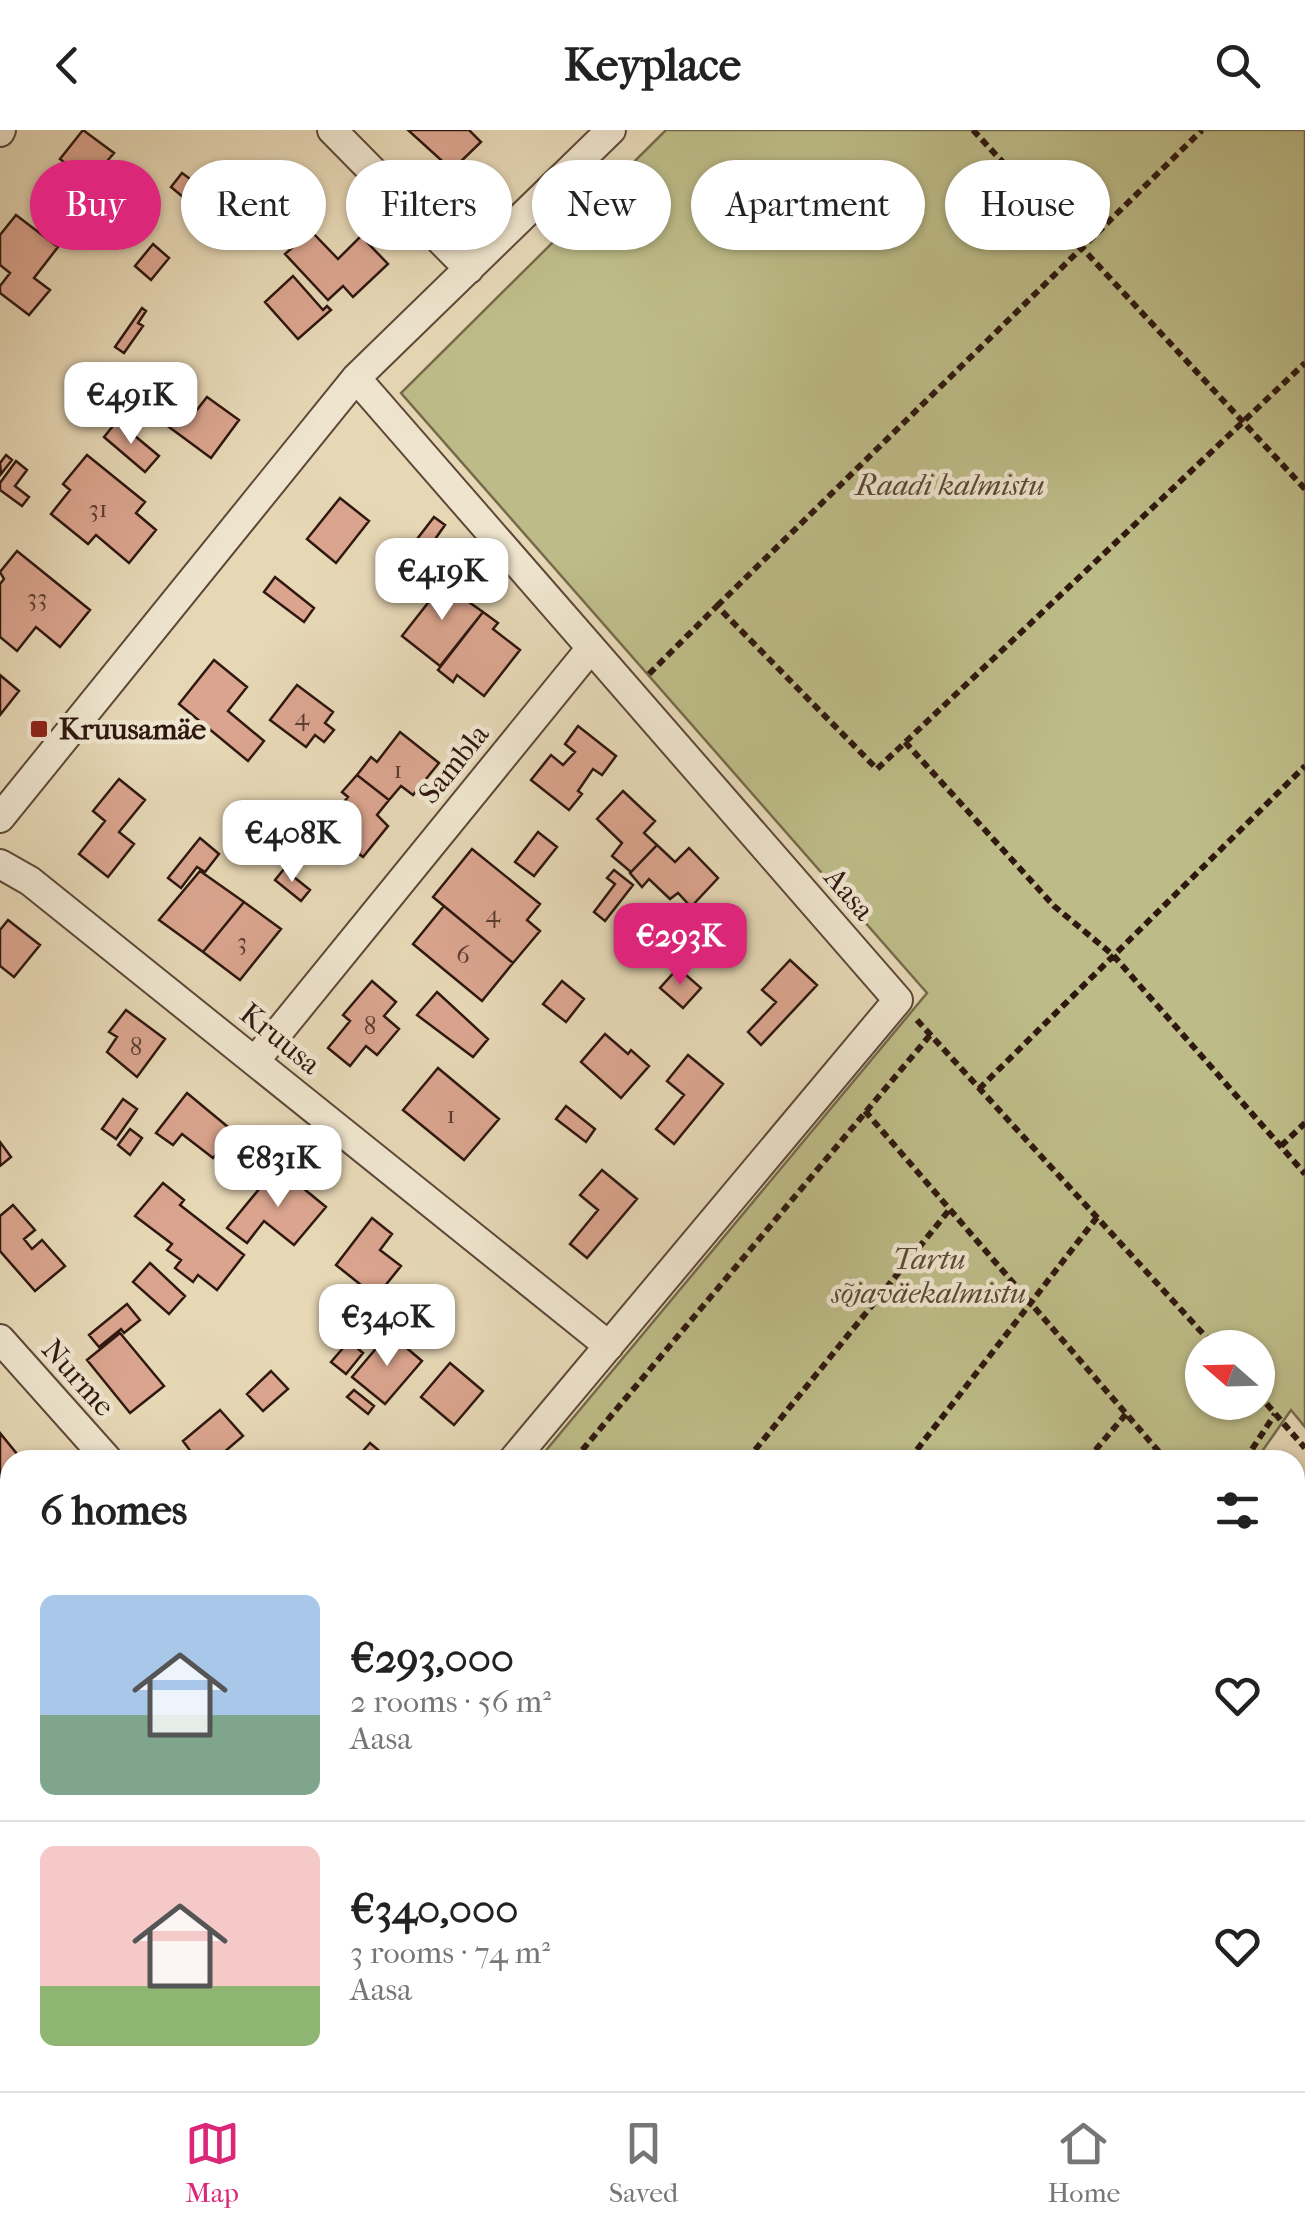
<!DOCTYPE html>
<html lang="en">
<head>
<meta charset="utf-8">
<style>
  :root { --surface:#fff; --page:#f2f2f2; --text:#222; --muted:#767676; --line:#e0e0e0; --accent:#db2777 }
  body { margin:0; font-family:"IM FELL French Canon",serif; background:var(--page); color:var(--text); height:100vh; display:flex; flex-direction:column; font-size:38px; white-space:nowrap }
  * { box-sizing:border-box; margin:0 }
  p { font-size:32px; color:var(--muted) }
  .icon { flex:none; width:55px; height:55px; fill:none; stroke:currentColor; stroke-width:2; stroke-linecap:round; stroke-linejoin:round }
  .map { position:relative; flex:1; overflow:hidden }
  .sheet { position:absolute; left:0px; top:1320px; width:1305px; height:642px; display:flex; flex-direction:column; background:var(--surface); border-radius:30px 30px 0 0; box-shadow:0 2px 8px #0004 }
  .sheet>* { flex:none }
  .banner { position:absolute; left:30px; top:30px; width:1245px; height:90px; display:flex; gap:20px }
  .needle { width:65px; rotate:290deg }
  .controls { position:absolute; left:1185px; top:1200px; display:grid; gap:20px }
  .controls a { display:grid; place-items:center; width:90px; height:90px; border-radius:50%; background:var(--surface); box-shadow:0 2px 8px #0004; font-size:50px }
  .price { position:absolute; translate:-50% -85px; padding:0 22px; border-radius:20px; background:#fff; color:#222; font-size:32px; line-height:65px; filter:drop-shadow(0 2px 5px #0008) }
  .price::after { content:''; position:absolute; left:50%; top:60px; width:30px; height:22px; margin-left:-15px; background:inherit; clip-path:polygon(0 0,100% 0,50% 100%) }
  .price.active { background:var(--accent); color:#fff }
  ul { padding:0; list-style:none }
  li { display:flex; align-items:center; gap:30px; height:250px; padding:0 40px }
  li+li { border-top:2px solid var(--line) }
  li span { display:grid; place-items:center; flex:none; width:280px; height:200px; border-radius:15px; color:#555 }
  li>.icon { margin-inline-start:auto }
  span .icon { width:120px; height:120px; fill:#fffc; stroke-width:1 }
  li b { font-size:42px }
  h2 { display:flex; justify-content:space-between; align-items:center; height:120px; padding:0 40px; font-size:42px }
  .tag { padding:0 35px; border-radius:45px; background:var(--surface); box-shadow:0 2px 8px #0004; font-size:35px; line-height:90px }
  .tag.active { background:var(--accent); color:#fff }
  header { display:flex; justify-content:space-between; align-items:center; height:130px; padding:0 40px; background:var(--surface); font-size:45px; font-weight:700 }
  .dock { display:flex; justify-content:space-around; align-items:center; height:140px; border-top:2px solid var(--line); background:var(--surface); font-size:28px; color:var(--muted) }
  .dock a { display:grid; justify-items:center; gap:5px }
  .dock .active { color:var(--accent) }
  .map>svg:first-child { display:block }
  .green { fill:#bdbc88; stroke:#766a4c; stroke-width:2.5; fill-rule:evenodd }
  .building { fill:#daa48e; stroke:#2f180f; stroke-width:2.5 }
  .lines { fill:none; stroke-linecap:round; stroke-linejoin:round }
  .lane-casing { stroke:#5d4838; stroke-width:19 }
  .street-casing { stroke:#5d4838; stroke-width:32 }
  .path { stroke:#2f180f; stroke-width:6; stroke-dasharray:8 5; stroke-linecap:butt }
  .lane { stroke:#efe5cf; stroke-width:14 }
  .street { stroke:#efe5cf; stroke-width:28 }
  .poi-dot { fill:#8f2418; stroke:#efe5cf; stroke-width:4 }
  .labels { text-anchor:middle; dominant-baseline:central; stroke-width:9; stroke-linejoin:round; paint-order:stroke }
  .number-label { font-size:25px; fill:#5a3b2f }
  .park-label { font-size:30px; font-style:italic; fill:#5a4933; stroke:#efe5cf }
  .poi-label { font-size:30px; font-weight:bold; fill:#2f180f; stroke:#efe5cf; text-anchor:start }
  .street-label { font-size:30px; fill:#2f180f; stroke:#efe5cf }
</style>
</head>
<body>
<header><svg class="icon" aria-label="back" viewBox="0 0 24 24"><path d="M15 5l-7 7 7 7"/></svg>Keyplace<svg class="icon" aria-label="search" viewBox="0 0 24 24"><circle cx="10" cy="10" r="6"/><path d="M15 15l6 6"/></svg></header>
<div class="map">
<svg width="1305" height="1961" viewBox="0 0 1305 1961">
  <rect width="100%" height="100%" fill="#e6d7b5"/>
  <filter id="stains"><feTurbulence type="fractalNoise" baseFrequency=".002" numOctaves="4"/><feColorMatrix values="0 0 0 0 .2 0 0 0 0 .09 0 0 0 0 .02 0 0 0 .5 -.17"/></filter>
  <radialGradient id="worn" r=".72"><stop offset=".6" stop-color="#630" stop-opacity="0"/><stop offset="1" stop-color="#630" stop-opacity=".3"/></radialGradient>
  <path class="green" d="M666 0H1305V1297L1291 1280 1256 1330H538L927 863 401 263ZM1202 1218H1258V1272H1202Z
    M657 1953H819L813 1961H664Z"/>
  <path class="building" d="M83 0 114 23 97 43 112 56 91 82 58 56 72 38 60 29Z
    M408 0H469L481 12 452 40Z
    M182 43 201 57 189 72 171 57Z
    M243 54 257 66 240 86 226 74Z
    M16 85 58 117 34 148 50 160 29 185 0 163V156L10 143 0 135V105Z
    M311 101 338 129 361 106 388 134 353 167 343 156 328 170 285 124Z
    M153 114 169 128 151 150 135 136Z
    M293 146 323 180 327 176 331 180 298 209 265 172Z
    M142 178 146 181 138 193 143 196 124 223 115 217Z
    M207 267 239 290 211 328 165 294 183 271 196 281Z
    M117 291 159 326 145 342 104 307Z
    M6 325 12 330 1 344 0 333Z
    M87 325 145 372 136 383 156 400 129 433 96 405 88 414 51 384 70 360 63 354Z
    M16 331 27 340 15 356 29 367 22 376 0 360V353Z
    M340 368 369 391 336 433 307 409Z
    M434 387 445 395 426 422 414 413Z
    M17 421 90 480 60 517 36 497 17 521 0 507V454L4 449 0 442Z
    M275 447 314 478 304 492 264 462Z
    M446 450 463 461 459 465 483 482 440 536 402 506Z
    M483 482 498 493 493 499 520 520 484 566 457 545 453 552 438 540Z
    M214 530 247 557 228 581 264 611 248 631 179 574Z
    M0 545 19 561 0 585Z
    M297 555 333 582 325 593 334 600 324 612 315 605 306 617 270 590Z
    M578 596 616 626 602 645 593 639 578 661 582 664 569 680 531 650 551 625 563 635 575 622 565 614Z
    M400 602 439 633 413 665 401 656 389 670 357 645 371 627 377 632Z
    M357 645 389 670 377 685 388 696 363 727 324 696 348 667 342 662Z
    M119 649 145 670 119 702 134 714 108 747 79 724 105 691 93 681Z
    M623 661 655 691 644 703 657 715 631 742 612 726 622 713 597 689Z
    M538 702 557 717 534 746 515 732Z
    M200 708 219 724 205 742 197 737 181 758 168 748Z
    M657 715 675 732 689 718 718 748 691 777 678 763 670 769 649 749 642 757 630 743Z
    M472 719 540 774 527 790 540 801 513 833 433 767Z
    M284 739 310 760 301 771 275 750Z
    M614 740 633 755 605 791 594 782 615 754 607 748Z
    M200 741 244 772 203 822 159 790Z
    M244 772 281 799 240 850 203 822Z
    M444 776 513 833 482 871 413 814Z
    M8 790 40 815 14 847 0 836V800Z
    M790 830 817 855 761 915 748 902 776 872 762 860Z
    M678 838 701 858 683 878 660 858Z
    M372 851 396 872 384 886 399 899 377 925 366 916 350 936 328 918 350 891 343 885Z
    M562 851 584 869 566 892 543 874Z
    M437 862 488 909 473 927 417 885Z
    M126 880 165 909 137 947 107 922 117 907 109 902Z
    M605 904 628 924 631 920 649 936 621 968 581 932Z
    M688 925 723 954 674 1014 656 999 684 965 667 951Z
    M438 938 499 989 464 1030 403 980Z
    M187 963 234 1002 213 1028 182 1004 173 1015 156 1003Z
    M123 969 137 979 116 1009 102 999Z
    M566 976 595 999 586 1012 556 989Z
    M130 999 142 1008 130 1025 118 1015Z
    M0 1012 11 1027 0 1036Z
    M602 1040 637 1069 587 1128 570 1114 598 1080 580 1065Z
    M274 1041 289 1054 292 1049 326 1077 294 1115 264 1091 247 1113 227 1098Z
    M163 1053 184 1070 180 1075 244 1125 217 1160 198 1145 193 1152 175 1138 181 1130 167 1120 172 1114 135 1086Z
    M13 1075 35 1100 24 1109 32 1119 42 1110 65 1136 35 1161 0 1121V1086Z
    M372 1088 392 1104 380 1120 401 1136 376 1167 336 1135Z
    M150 1133 185 1166 169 1184 133 1152Z
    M127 1174 140 1190 124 1203 121 1199 99 1217 89 1205Z
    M120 1203 164 1256 130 1283 87 1230Z
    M389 1203 422 1231 385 1274 352 1247Z
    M349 1211 363 1223 346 1244 331 1232Z
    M450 1233 483 1261 454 1295 421 1267Z
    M271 1241 288 1259 263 1281 247 1264Z
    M354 1260 374 1276 368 1284 347 1267Z
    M220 1280 243 1306 222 1324 227 1330H197L183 1311Z
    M0 1303 22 1330H10V1377L5 1380 0 1374Z
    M370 1313 390 1330H355Z
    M1295 1446 1305 1452V1516L1299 1528 1295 1526Z
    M1297 1672 1305 1678V1729L1301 1736 1295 1732Z
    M0 1687 10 1697V1734L0 1725Z
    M440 1952H513L503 1961H446Z
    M910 1952H968V1953L963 1961H922Z"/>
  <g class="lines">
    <defs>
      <path id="lane" d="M1295 1637 1305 1620
        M1295 1934 1305 1941"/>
      <path id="street" d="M332 0 469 139
        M0 2 1 0
        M356 248 898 870 513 1330
        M0 688 356 248 611 0
        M0 734 30 751 609 1216
        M255 931 591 518
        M0 1209 108 1330
        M0 1491 10 1481
        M0 1889 10 1877
        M621 1961 631 1953
        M1220 1961 1226 1952"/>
    </defs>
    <use href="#lane" class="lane-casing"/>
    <use href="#street" class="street-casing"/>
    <path class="path" d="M973 0 1305 359
      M717 476 1202 0
      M649 544 717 476 877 639 1305 233
      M905 612 1054 776 1113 825 1305 1044
      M917 890 1216 1218
      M979 959 1305 636
      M865 981 1166 1330
      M1281 1016 1305 993
      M1258 1264 1305 1318
      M574 1330 931 904
      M747 1330 950 1079
      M909 1330 1098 1086
      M1087 1330 1126 1284
      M1245 1330 1275 1284"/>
    <use href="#lane" class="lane"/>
    <use href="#street" class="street"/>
  </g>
  <rect class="poi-dot" x="29" y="589" width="20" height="20" rx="5"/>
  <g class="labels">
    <g class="number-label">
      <text x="98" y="378">31</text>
      <text x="37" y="467">33</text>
      <text x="302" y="586">4</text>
      <text x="398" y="639">1</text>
      <text x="493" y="783">4</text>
      <text x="242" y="811">3</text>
      <text x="463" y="824">6</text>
      <text x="370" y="895">8</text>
      <text x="136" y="916">8</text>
      <text x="451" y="984">1</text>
    </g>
    <g class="park-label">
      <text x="950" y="355">Raadi kalmistu</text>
      <text x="929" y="1129">Tartu<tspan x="929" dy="34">sõjaväekalmistu</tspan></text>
    </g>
    <g class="poi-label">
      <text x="59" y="599">Kruusamäe</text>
    </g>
    <g class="street-label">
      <text transform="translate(454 634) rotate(-51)">Sambla</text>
      <text transform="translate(849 764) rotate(49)">Aasa</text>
      <text transform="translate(280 909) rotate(39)">Kruusa</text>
      <text transform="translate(78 1248) rotate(48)">Nurme</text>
    </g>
  </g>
  <rect width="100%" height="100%" filter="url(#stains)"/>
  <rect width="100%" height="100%" fill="url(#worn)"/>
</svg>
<div class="controls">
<a><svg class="needle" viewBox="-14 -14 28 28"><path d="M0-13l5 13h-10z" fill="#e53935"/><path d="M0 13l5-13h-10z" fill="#767676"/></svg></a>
</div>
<b class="price" style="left:131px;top:317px">€491K</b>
<b class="price" style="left:442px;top:493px">€419K</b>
<b class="price" style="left:292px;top:755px">€408K</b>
<b class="price active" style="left:680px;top:858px">€293K</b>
<b class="price" style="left:278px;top:1080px">€831K</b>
<b class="price" style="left:387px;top:1239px">€340K</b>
<div class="banner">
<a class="tag active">Buy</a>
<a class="tag">Rent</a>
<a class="tag">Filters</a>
<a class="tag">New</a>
<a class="tag">Apartment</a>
<a class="tag">House</a>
</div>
<section class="sheet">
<h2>6 homes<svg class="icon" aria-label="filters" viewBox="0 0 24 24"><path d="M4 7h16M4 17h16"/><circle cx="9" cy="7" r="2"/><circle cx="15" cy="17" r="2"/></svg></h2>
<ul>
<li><span style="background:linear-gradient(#a9c7e8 60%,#7fa58c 0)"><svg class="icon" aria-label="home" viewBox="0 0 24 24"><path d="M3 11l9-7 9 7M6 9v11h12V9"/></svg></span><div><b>€293,000</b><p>2 rooms · 56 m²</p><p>Aasa</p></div><svg class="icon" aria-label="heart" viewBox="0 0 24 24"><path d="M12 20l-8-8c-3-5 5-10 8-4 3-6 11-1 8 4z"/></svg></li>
<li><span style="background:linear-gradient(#f6c9c9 70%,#8fb573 0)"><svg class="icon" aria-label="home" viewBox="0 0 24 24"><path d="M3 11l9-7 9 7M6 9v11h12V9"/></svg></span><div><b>€340,000</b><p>3 rooms · 74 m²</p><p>Aasa</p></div><svg class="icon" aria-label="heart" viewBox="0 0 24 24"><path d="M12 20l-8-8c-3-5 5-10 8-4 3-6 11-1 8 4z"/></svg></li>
</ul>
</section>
</div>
<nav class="dock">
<a class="active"><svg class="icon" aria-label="map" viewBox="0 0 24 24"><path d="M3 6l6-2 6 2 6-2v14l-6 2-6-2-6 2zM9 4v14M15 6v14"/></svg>Map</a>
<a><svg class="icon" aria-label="saved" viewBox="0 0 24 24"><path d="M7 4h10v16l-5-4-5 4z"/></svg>Saved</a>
<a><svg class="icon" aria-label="home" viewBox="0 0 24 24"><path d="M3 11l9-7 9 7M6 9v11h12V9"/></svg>Home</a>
</nav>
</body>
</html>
